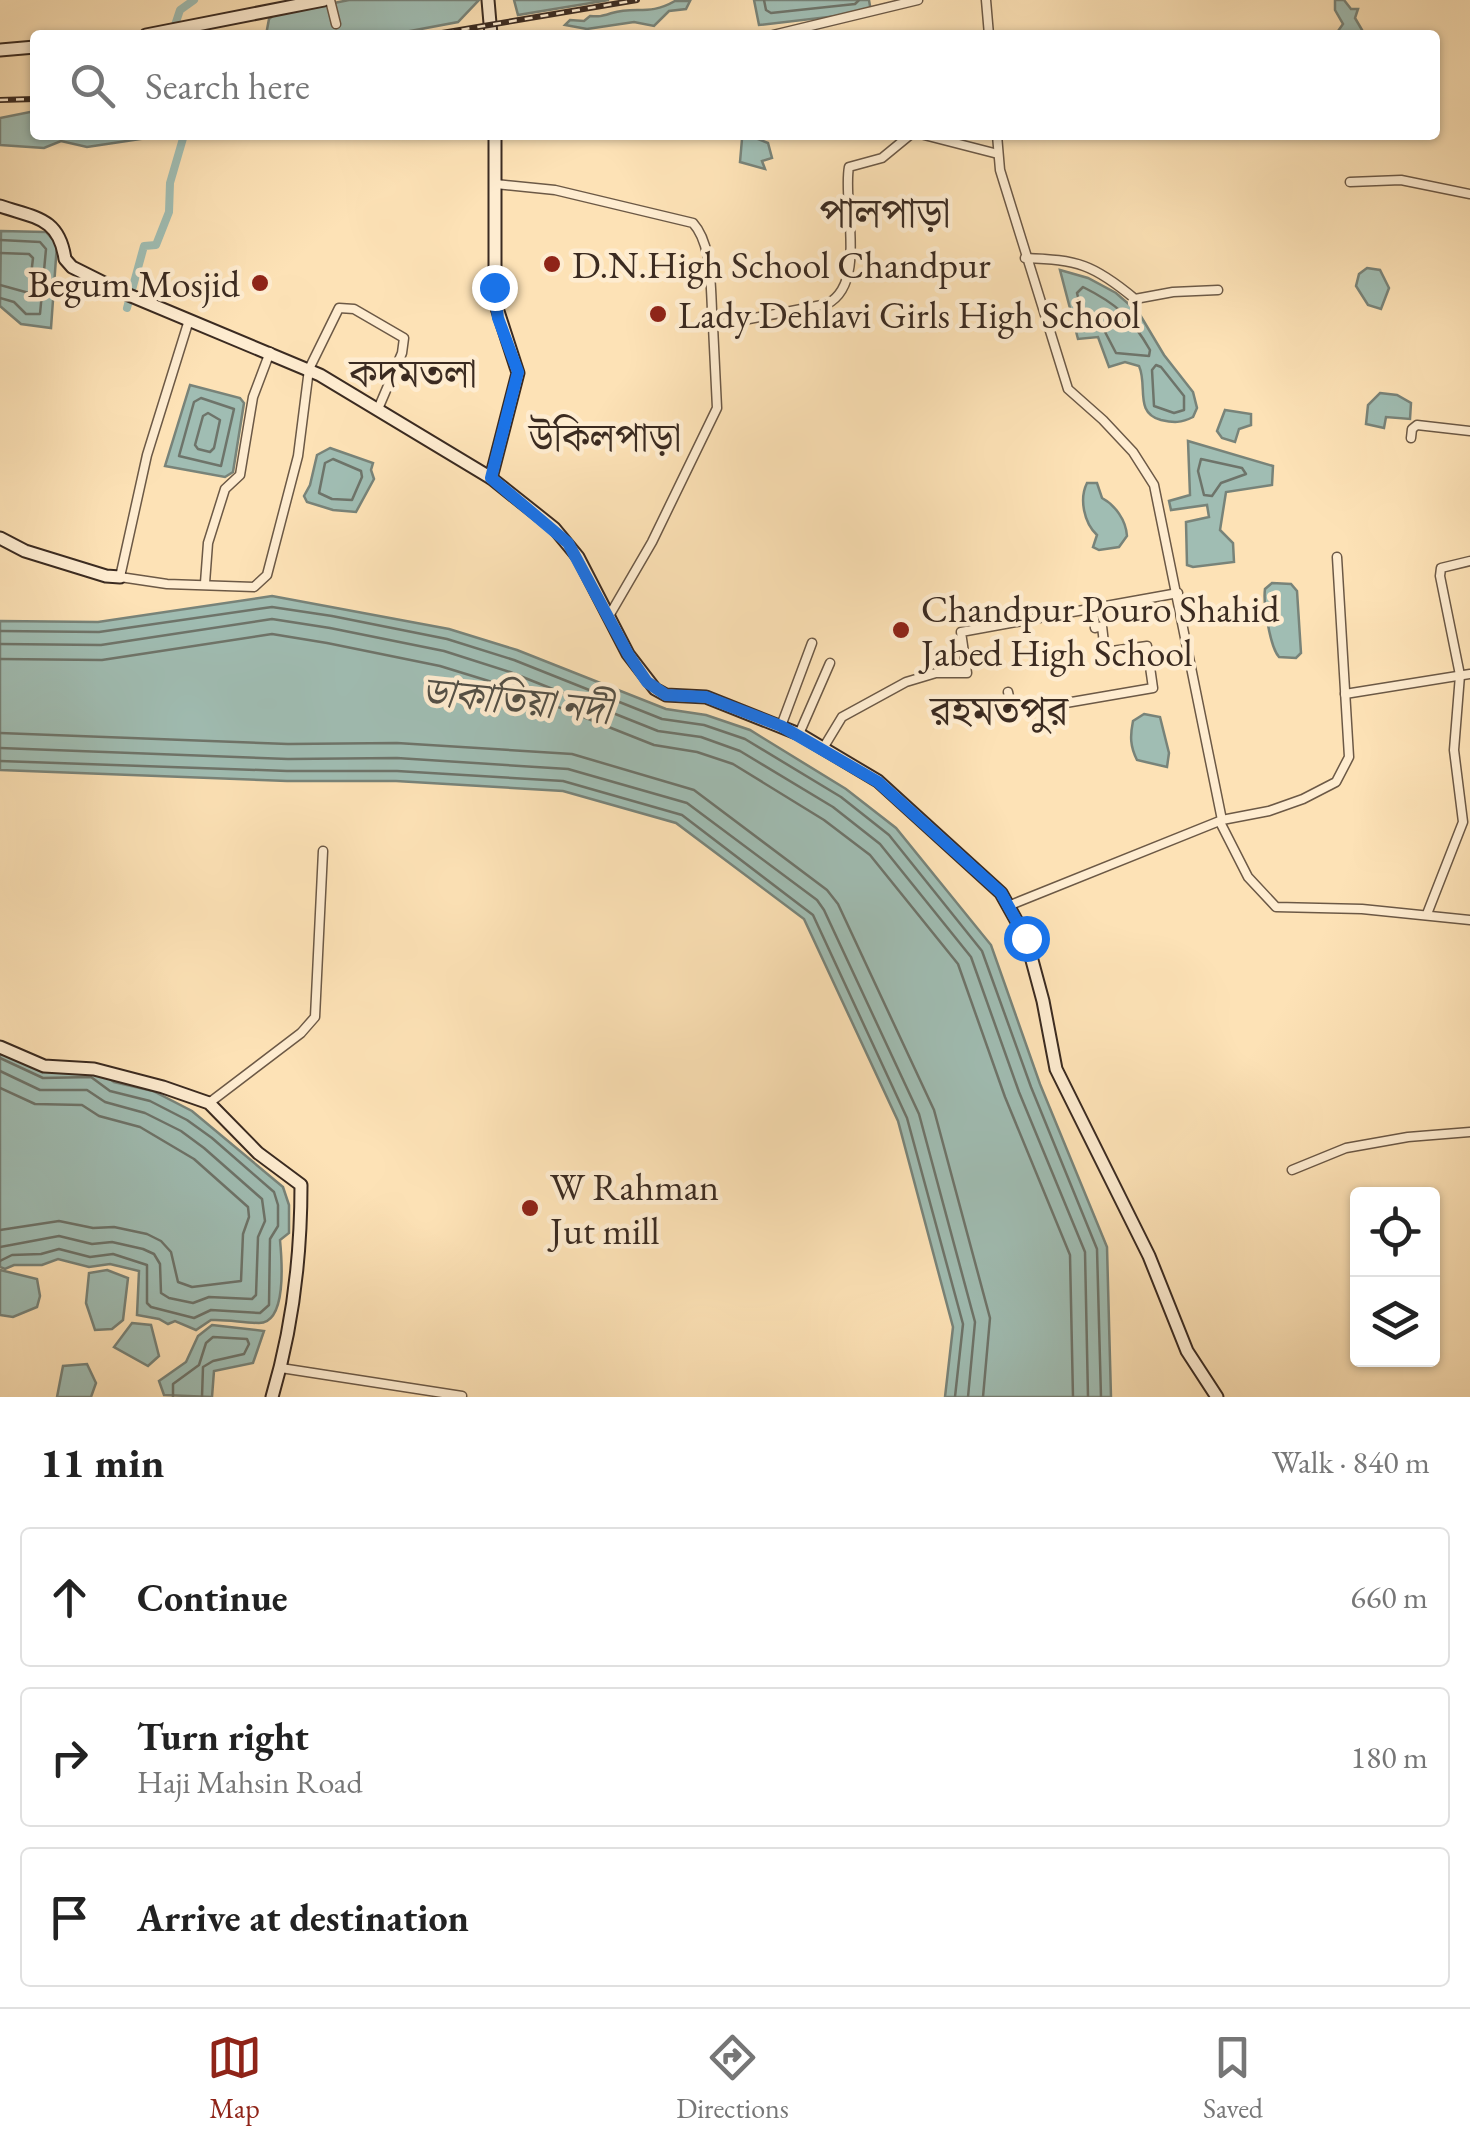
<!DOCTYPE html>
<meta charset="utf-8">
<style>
body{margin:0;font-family:"EB Garamond","Noto Serif Bengali",serif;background:#f2f2f2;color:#222}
.controls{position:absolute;right:30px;bottom:30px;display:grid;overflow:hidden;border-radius:10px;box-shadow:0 2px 8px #0004}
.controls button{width:90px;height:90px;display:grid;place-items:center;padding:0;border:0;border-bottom:2px solid #e0e0e0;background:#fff;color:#222;font:50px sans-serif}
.stop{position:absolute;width:30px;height:30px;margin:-22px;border:8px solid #1a73e8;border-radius:50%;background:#fff}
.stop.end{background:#1a73e8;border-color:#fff;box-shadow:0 2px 10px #0008}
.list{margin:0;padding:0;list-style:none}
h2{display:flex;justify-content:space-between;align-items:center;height:130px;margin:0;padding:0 40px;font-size:42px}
h2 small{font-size:32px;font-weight:400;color:#767676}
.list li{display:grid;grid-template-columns:65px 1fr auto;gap:30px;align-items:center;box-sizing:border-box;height:140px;margin:0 20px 20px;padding:0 20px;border:2px solid #e0e0e0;border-radius:10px}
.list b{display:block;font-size:38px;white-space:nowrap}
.list p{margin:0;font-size:32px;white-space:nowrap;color:#767676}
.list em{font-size:32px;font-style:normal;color:#767676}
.icon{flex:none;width:55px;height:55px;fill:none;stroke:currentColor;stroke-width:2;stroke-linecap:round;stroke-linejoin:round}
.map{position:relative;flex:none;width:1470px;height:1397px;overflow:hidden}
.search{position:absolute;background:#fff;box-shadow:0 2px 8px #0004;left:30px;right:30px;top:30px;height:110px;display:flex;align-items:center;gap:25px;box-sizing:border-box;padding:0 35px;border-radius:10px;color:#767676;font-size:38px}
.sheet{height:610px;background:#fff}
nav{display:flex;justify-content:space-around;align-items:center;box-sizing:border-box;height:140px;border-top:2px solid #e0e0e0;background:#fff;font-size:28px;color:#767676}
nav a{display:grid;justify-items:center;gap:5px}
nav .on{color:#8f2418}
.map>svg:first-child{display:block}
.water{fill:#a0bdb3;stroke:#788379;stroke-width:2.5}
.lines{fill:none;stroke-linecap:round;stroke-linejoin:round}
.shore{stroke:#6e746a;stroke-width:2.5}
.canal{stroke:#a0bdb3;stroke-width:8}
.street-casing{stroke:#6c5946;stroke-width:11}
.secondary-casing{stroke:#3b2b21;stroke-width:15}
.street{stroke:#feecd0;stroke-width:8}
.secondary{stroke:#feecd0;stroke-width:11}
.rail-casing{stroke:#3b2b21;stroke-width:6}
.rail{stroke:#feecd0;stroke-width:2.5;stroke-dasharray:8;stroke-linecap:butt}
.route{stroke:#1a73e8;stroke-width:12}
.poi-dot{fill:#8f2418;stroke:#feecd0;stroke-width:4}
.labels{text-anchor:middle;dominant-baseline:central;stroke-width:9;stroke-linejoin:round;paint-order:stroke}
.poi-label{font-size:38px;fill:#3b2b21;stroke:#feecd0;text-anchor:start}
.neighbourhood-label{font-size:40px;fill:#3b2b21;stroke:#feecd0}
.water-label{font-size:40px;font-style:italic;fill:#545046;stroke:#feecd0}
.quarter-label{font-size:42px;fill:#3b2b21;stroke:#feecd0}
</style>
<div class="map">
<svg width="1470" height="1397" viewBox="0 0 1470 1397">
<rect width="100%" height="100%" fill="#fde2b6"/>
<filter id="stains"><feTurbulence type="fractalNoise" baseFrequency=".002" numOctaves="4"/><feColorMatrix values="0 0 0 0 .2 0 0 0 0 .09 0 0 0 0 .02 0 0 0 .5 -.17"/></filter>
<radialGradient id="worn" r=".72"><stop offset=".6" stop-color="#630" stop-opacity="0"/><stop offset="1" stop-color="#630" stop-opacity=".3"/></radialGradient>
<!-- water -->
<g class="water">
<polygon points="349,0 479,0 458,22 389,35 266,35 269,19 274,15"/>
<polygon points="514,0 609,0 518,15"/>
<polygon points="754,0 869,0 871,12 759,25"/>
<polygon points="1335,0 1344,0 1351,9 1358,9 1355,18 1365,35 1345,35 1338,31 1343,24 1335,10"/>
<path d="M675,1H690L686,9L669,11L654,26L634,22L587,29L565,25L570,20L584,21L590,16C600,17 602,16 612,13C636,6 649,16 675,1Z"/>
<polygon points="35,111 35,135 167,135 87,147 61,141 44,148 0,145 0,118"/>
<polygon points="753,137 768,143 772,158 762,161 765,169 740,162 742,139"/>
<polygon points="1,231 46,232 57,244 51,328 21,324 0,306"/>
<polygon points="1367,268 1380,270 1389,288 1381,309 1368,305 1356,286 1359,274"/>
<path d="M1060,270L1088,278L1116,293L1139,313L1164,355L1193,392L1197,408L1193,417C1181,423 1174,423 1161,420C1134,413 1148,386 1139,366L1125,362L1109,367L1098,337L1078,339Z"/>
<polygon points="190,385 240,398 244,403 233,472 225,477 165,466"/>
<polygon points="1380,393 1397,395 1411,403 1410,419 1386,417 1384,428 1366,424 1368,405"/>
<polygon points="1225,410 1251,414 1251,425 1239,429 1235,442 1222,438 1217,431"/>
<polygon points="1188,441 1273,466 1272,485 1226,492 1220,530 1233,543 1234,562 1193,567 1187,565 1186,522 1209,517 1207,505 1171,510 1169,501 1190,495"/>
<polygon points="330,448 373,463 371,470 374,479 356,512 333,510 307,502 304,496 310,485 317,455"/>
<path d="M1087,483H1097L1102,498C1115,505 1126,520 1127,536L1119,547L1099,550L1093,547L1097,535C1084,523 1079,499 1087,483Z"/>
<path d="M1272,583L1291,584L1297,591L1301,653L1296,658L1279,657C1270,647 1263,603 1265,589Z"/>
<polygon points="272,596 449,629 517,650 666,709 706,715 750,730 846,789 896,828 991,945 1040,1084 1107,1247 1111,1397 945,1397 953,1327 898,1121 804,919 676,823 563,791 396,781 287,781 0,770 0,621 98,622"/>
<path d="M1144,714L1160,717L1169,753L1167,767L1137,760C1130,746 1130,736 1133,721Z"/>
<path d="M0,1048L47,1068L94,1067L114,1082L153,1091L192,1111L283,1187L289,1205V1233L280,1240C282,1261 287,1323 259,1323C243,1323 227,1319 211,1320L196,1330L175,1321L168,1324L159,1319L137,1315L139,1271L110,1264L89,1267L58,1259L42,1265H14L5,1269L0,1267Z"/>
<polygon points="0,1270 37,1279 40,1296 37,1307 13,1317 0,1315"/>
<polygon points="107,1270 128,1278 123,1320 112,1329 95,1330 86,1303 89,1273"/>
<polygon points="132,1323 151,1325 159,1356 148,1366 114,1347"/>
<polygon points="212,1325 264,1331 253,1363 214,1371 212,1397 164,1395 159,1381 186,1362 198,1336"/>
<polygon points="87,1364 96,1383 91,1397 57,1397 63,1366"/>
</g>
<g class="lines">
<!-- shore -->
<g class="shore">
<polyline points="764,0 766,10 771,13 855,4 859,0"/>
<polyline points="0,240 40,242 46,249 40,314 26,314 14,302 0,298"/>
<polyline points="0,253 29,254 33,258 29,293 0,285"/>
<path d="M1083,287C1117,304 1131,317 1150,350L1149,356L1116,353L1104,330L1085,326L1077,293Z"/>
<polygon points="1156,365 1161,367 1184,396 1184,410 1174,413 1154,406 1152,370"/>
<polygon points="201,398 234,409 221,466 179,456 194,402"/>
<polygon points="208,413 220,420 214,448 210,452 198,449 195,445 203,416"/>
<polygon points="333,459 361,471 362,477 352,500 332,499 319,493 325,463"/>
<polygon points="1201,459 1242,468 1246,474 1221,483 1212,496 1204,495 1198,471"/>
<polyline points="0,631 99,632 272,607 332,616 447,639 514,660 662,719 704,725 745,739 841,797 889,835 982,951 1031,1087 1097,1249 1101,1397"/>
<polyline points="0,644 101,645 272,619 330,628 444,651 510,672 658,731 701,737 740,751 833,807 880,844 971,957 1019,1092 1085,1252 1088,1397"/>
<polyline points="0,659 102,660 272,634 327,643 440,666 505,686 654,745 697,752 733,764 824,820 870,855 958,964 1005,1097 1070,1255 1073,1397"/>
<polyline points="0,733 288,744 397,743 572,754 694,790 827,890 838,904 934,1110 990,1318 983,1397"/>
<polyline points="0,748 288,759 397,758 568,769 687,803 817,900 824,910 919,1114 975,1322 968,1397"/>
<polyline points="0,761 287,771 397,771 563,781 682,815 813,915 907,1118 963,1324 955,1397"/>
<polyline points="0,1058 43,1078 91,1077 110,1091 150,1101 187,1120 212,1138 274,1192 278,1205 278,1226 270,1239 269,1305 260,1313 211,1310 194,1318 151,1307 147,1303 147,1265 113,1254 90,1257 59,1249 41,1254 12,1255 0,1261"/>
<polyline points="0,1071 40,1090 87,1090 105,1102 145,1113 181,1131 204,1148 262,1199 265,1221 258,1237 256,1295 252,1299 209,1297 193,1303 169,1298 161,1293 160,1264 154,1254 143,1249 112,1242 92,1244 59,1236 0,1247"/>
<polyline points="0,1088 35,1104 82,1105 99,1116 140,1127 194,1159 248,1207 249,1217 243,1234 241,1281 192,1287 178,1282 171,1252 161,1241 147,1234 114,1227 93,1228 59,1221 0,1230"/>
<polyline points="173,1397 173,1384 199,1365 206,1343 213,1337 247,1339 249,1344 244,1354 213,1361 203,1367 202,1397"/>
</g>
<!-- canal -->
<g class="canal">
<polyline points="173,31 180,10 194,0"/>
<polyline points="127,308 144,246 156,245 169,212 170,183 184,135"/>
</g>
<defs>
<g id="street">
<polyline points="330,0 336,24"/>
<polyline points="986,0 989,35"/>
<polyline points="773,35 918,0"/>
<polyline points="924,135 998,154"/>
<polyline points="997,135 1000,170 1068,389 1103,420 1133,452 1154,485 1222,820"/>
<polyline points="1350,182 1401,180 1470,194"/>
<path d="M496,184L555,190L693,223C714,246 710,295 713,326"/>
<path d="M1025,258C1078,260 1093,264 1135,299L1173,292L1218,290"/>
<polyline points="189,320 147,455 120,577 167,584 254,587 267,575 298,456 309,369 339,308 354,309 404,338 402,353 378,409"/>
<polyline points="1411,438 1412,429 1417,425 1470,431"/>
<polyline points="205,583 208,543 225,489 240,475 253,397 270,352"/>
<path d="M609,616L652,542L717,408L713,326L827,304C868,283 842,203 849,167L882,158L910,135"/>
<polyline points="1008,692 1012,710 1025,710 1153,688 1147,646 1105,652 1102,626 1095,628 1093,609"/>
<polyline points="1345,694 1470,674"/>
<polyline points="781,726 812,643"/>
<polyline points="799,734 830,663"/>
<polyline points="822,750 842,717 906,682 936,673 967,673 961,632 1178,593"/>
<polyline points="1220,822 1248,877 1276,907 1362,909 1470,920"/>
<polyline points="1008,906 1222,820 1269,811 1303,799 1336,782 1349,757 1337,557"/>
<polyline points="1427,914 1463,822 1454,750 1460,675 1440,576 1441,568 1470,561"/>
<polyline points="209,1103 301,1033 315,1017 323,851"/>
<polyline points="1292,1170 1346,1148 1408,1137 1470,1132"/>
<polyline points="281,1368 462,1396"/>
</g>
<g id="secondary">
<polyline points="488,0 491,35"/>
<polyline points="146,35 324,0"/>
<polyline points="0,50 35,47"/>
<path d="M0,206C35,218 59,217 65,259L72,267L124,293L320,375L491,478L554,528L578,557L628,654L655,689L666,695L706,697L799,734L878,781L1001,893L1026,938L1043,1001L1056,1069L1149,1256L1187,1351L1217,1397"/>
<polyline points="491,478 518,373 495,302 495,135"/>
<polyline points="0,538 25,551 106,576 120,577"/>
<path d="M0,1047L44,1066L94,1069L163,1087L209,1103L258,1153L301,1185C301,1255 292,1330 272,1397"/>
</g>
</defs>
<!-- street casing -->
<use href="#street" class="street-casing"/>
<!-- secondary casing -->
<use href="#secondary" class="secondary-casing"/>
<!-- street -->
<use href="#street" class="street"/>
<!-- secondary -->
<use href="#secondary" class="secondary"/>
<defs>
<g id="rail">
<polyline points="430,35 637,0"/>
<polyline points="0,100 35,99"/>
</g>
</defs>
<!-- rail casing -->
<use href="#rail" class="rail-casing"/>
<!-- rail -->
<use href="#rail" class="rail"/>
</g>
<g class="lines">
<!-- route -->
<polyline class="route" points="494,287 498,318 518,372 491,478 568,543 628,654 647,682 666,695 706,697 781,726 878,782 1001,893 1026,938"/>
</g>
<!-- markers -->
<g class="poi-dot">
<circle cx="552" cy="264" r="10"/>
<circle cx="260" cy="283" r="10"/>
<circle cx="658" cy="314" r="10"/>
<circle cx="901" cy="630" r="10"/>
<circle cx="530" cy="1208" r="10"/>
</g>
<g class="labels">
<!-- poi labels -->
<g class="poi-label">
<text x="572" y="264">D.N.High School Chandpur</text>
<text x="240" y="283" text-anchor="end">Begum Mosjid</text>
<text x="678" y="314">Lady Dehlavi Girls High School</text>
<text x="921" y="608">Chandpur Pouro Shahid<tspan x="921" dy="44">Jabed High School</tspan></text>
<text x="550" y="1186">W Rahman<tspan x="550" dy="44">Jut mill</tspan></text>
</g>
<!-- neighbourhood labels -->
<g class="neighbourhood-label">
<text x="413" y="373">কদমতলা</text>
<text x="605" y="437">উকিলপাড়া</text>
</g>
<!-- water labels -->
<g class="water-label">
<text transform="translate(516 700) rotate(6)">ডাকাতিয়া নদী</text>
</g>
<!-- quarter labels -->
<g class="quarter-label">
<text x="885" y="212">পালপাড়া</text>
<text x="999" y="710">রহমতপুর</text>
</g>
</g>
<rect width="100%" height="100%" filter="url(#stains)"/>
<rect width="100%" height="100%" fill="url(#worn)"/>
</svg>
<div class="controls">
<button><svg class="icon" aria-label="locate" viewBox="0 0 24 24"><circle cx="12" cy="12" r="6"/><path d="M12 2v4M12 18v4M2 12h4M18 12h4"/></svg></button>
<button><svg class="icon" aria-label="layers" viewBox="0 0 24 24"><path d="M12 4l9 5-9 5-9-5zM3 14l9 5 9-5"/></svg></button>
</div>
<div class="stop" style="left:1026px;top:938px"></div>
<div class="stop end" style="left:494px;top:287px"></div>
<div class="search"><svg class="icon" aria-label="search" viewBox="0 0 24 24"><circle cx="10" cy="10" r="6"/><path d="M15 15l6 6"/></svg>Search here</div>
</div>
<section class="sheet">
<h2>11 min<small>Walk · 840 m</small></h2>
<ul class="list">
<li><svg class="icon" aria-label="ahead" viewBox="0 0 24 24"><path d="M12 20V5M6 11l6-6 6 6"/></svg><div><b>Continue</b></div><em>660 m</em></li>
<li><svg class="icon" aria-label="right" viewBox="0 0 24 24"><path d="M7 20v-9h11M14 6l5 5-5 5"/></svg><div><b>Turn right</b><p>Haji Mahsin Road</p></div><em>180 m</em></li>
<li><svg class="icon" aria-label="arrive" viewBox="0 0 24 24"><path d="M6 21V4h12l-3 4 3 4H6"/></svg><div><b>Arrive at destination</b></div></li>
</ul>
</section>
<nav>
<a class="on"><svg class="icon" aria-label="map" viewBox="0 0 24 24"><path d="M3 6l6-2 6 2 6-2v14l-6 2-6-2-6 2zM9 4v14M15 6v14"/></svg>Map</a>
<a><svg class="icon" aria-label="directions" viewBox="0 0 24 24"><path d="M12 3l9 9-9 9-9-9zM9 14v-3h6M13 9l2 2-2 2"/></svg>Directions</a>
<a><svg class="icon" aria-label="saved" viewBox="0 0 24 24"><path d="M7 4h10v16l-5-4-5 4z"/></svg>Saved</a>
</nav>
